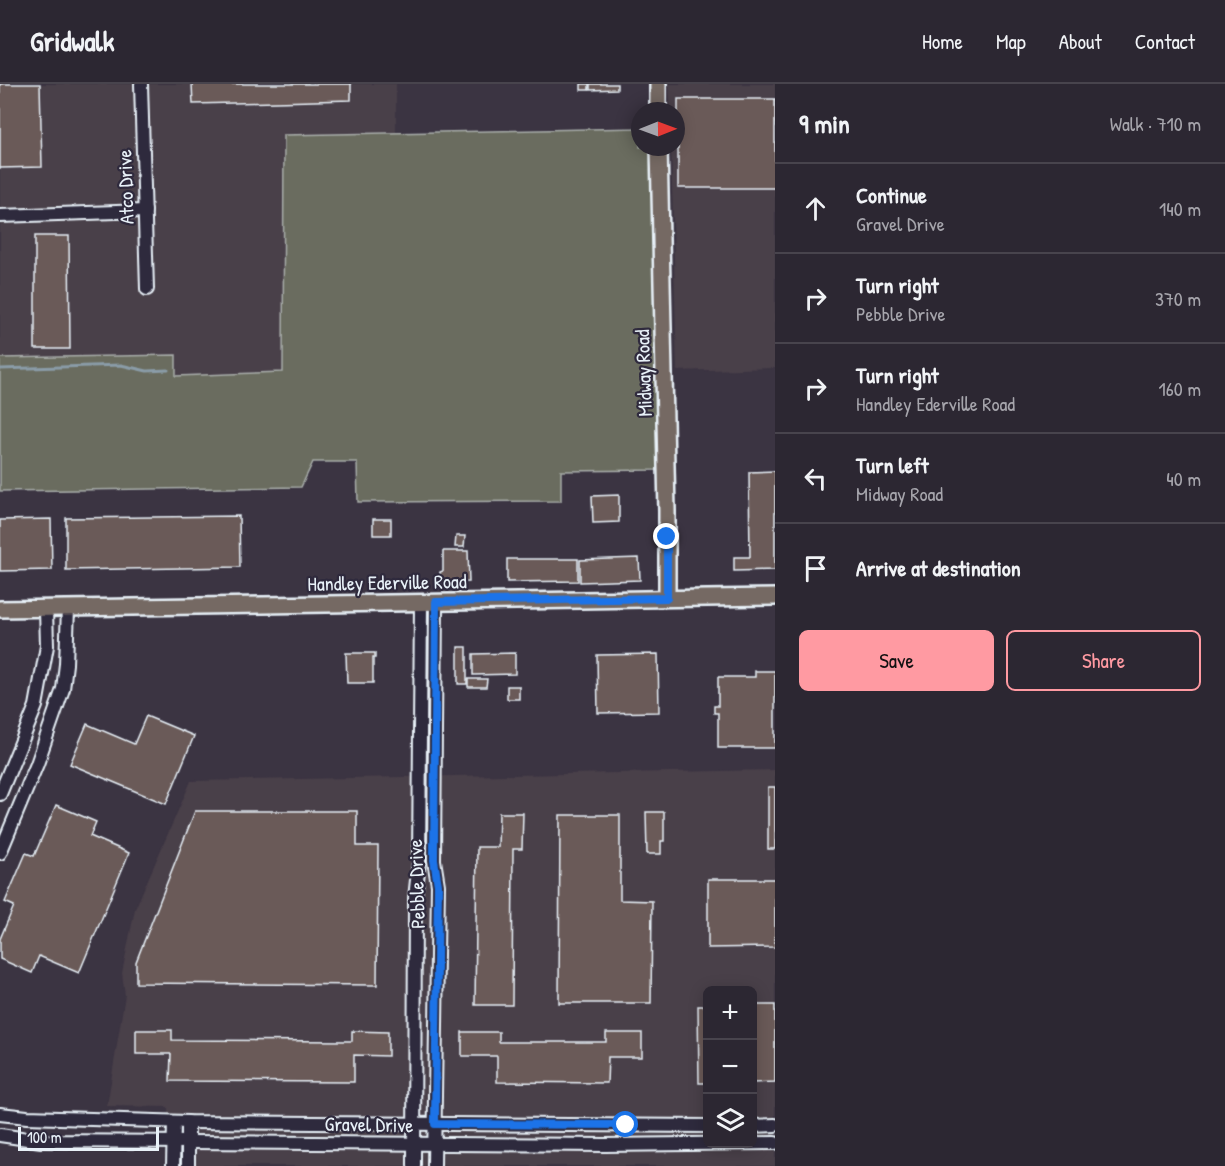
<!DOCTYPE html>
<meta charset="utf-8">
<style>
body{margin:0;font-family:"Patrick Hand",sans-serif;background:#342f3a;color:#f1f3f6}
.controls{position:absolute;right:18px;bottom:18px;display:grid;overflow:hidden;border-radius:9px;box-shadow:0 3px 15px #0003}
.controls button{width:54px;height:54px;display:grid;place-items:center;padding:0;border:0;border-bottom:2px solid #48444d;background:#2c2732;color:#f1f3f6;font:30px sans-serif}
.compass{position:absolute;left:631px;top:18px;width:54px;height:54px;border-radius:50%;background:#2c2732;box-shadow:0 3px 15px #0003;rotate:89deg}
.scale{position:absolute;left:18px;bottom:15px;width:141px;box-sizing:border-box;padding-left:6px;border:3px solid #e8f1f8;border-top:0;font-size:16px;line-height:21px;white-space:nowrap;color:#e8f1f8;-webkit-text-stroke:4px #2f2a3d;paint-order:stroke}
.stop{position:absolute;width:18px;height:18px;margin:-14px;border:4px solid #1a73e8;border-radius:50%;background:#fff}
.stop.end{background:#1a73e8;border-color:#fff;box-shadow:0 2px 6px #0008}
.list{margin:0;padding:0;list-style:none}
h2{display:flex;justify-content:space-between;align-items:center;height:78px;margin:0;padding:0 24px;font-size:26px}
h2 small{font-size:20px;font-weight:400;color:#a6a5ac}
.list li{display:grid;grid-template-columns:39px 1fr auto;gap:18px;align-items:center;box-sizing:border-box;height:90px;padding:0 24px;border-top:2px solid #48444d}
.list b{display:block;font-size:22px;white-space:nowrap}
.list p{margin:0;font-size:20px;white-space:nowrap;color:#a6a5ac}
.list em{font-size:20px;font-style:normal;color:#a6a5ac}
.actions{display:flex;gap:12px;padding:18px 24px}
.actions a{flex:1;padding:14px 0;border:2px solid #ff9aa2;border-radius:9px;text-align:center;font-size:21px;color:#ff9aa2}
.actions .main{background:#ff9aa2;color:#111}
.icon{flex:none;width:33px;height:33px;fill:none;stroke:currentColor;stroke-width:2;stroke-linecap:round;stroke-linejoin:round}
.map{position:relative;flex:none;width:775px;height:1082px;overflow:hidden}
header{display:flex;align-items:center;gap:36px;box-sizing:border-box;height:84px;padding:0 30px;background:#2c2732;border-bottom:2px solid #48444d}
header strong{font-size:28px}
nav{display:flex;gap:33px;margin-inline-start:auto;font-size:21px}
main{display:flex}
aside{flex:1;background:#2c2732}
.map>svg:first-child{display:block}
.built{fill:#493f49;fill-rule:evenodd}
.green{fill:#6a6c5e;stroke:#a9aeab;stroke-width:1.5}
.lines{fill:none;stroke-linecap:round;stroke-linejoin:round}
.stream{stroke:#8a9ca8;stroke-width:3}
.building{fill:#6b5a58;stroke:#e8f1f8;stroke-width:1.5}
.minor-casing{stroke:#e8f1f8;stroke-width:16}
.major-casing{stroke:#e8f1f8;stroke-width:20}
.minor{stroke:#2f2a3d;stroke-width:12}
.major{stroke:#756964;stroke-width:15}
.route{stroke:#1a73e8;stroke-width:8}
.labels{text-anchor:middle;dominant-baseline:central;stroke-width:4.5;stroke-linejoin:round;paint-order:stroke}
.street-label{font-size:20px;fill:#e8f1f8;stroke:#2f2a3d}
</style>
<header>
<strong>Gridwalk</strong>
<nav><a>Home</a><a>Map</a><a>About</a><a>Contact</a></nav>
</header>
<main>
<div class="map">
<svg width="775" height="1082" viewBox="0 0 775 1082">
<rect width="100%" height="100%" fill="#3b3442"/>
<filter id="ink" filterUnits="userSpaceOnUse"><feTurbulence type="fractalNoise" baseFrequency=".0167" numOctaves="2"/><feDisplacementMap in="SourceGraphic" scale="12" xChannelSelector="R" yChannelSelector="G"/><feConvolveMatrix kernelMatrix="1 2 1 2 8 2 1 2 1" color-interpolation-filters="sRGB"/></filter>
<g filter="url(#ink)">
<!-- built -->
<g class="built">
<polygon points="0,0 396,0 396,49 284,51 283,288 176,292 176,271 0,274"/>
<polygon points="669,0 775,0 775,284 677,287 671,63 676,63 676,27 670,27"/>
<path d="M775,686V1082H168V1023L107,1022L125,911L122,889L135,825L191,697ZM708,906H752V1060H708Z"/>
</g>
<!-- green -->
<polygon class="green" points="640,44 640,63 652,63 659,386 561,387 561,417 358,418 357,378 313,378 301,403 0,407 0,274 176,271 176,292 283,288 284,51"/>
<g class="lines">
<!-- stream -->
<polyline class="stream" points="0,285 121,281 147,287 168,286"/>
</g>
<!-- building -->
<g class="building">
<polygon points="0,0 40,0 42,83 0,84"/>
<polygon points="192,0 351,0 351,16 193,20"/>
<rect x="581" y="0" width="8" height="6"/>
<polygon points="590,0 617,0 617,5 590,6"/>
<rect x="678" y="15" width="97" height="89"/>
<polygon points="35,152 69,152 70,265 35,265"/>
<polygon points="775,387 775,486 734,487 734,473 750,473 749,388"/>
<polygon points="619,411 619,438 593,439 592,412"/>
<polygon points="239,432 240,483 66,486 66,434"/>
<polygon points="51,435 52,486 0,487 0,436"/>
<rect x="373" y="435" width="18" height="16"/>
<polygon points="456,452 465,452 464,463 455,463"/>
<polygon points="443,467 468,467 469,498 440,499 440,488 443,487"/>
<polygon points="639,474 640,496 580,498 580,476"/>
<polygon points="507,475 578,475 578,497 507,498"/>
<rect x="458" y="563" width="9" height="37"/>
<polygon points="346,569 375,569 375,574 373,574 373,599 347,599"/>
<polygon points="515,569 515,590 473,591 473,570"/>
<polygon points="658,570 659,628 598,629 597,571"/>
<polygon points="755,587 775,587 775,664 718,664 718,629 714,629 714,622 718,622 718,593 755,593"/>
<polygon points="468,595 487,595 486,603 468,603"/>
<rect x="507" y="602" width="12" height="13"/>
<polygon points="146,632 194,652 166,720 70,680 87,640 134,660"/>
<rect x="768" y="703" width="7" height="62"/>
<polygon points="56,721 96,738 90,752 129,769 79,889 39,872 32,889 0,875 0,855 14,822 5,818 26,769 34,772"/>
<polygon points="195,727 357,727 357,762 378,762 377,901 136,899 136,878"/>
<polygon points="646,728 664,728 664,757 661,757 661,770 647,770"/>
<polygon points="499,729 523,729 522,765 513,765 512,921 475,921 477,763 498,763"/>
<polygon points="560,731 620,731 620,816 652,817 651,919 559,919"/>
<polygon points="708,795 775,795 775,863 708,864"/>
<polygon points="752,921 775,921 775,998 752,999"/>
<polygon points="698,922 708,922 708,999 699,999"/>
<polygon points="136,946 172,946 172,956 352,957 352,947 388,948 388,972 354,971 354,998 170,997 171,970 136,970"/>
<polygon points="462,948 499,948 499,958 606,958 606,949 642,949 642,973 608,973 607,999 497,998 497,972 462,972"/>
</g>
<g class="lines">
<defs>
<g id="minor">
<polyline points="141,0 147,205"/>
<polyline points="0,132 145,127"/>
<polyline points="0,710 36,622 47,562 46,525"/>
<polyline points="0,769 37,680 63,605 66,580 68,524"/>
<polyline points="0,1030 27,1033 188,1038 708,1042"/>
<polyline points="752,1042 775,1041"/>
<polyline points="0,1051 41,1057 605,1061 775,1059"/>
<polyline points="173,1082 174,1038"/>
<polyline points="188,1082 188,1038"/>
<polyline points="414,1082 415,814 419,778 421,518"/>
<polyline points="434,1082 438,801 434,776 436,518"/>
</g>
<g id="major">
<polyline points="658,0 658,27"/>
<polyline points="659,63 667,427 667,514"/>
<polyline points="0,525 775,513"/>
</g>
</defs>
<!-- minor casing -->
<use href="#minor" class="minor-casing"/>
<!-- major casing -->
<use href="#major" class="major-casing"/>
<!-- minor -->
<use href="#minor" class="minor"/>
<!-- major -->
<use href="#major" class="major"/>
</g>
</g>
<g class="lines" filter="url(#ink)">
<!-- route -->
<polyline class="route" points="626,1041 435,1040 438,801 434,776 436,518 667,514 667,453"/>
</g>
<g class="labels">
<!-- street labels -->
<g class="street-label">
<text transform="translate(125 103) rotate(-92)">Atco Drive</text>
<text transform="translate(643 289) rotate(-92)">Midway Road</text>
<text transform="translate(387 498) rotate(-1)">Handley Ederville Road</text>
<text transform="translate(416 800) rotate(-92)">Pebble Drive</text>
<text transform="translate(369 1040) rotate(1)">Gravel Drive</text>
</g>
</g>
</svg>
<div class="controls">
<button>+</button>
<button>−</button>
<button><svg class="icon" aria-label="layers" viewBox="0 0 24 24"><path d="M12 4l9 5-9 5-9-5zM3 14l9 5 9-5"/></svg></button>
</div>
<svg class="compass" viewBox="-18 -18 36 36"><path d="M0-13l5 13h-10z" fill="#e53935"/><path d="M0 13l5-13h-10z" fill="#a6a5ac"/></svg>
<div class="scale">100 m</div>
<div class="stop" style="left:626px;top:1041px"></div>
<div class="stop end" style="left:667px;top:453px"></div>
</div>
<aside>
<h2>9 min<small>Walk · 710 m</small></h2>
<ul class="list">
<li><svg class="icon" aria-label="ahead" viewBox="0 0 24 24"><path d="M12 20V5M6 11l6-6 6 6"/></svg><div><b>Continue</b><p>Gravel Drive</p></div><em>140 m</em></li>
<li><svg class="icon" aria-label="right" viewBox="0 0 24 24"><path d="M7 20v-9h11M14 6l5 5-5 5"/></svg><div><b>Turn right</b><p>Pebble Drive</p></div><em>370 m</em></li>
<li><svg class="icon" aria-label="right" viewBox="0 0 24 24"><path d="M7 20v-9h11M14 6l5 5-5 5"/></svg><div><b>Turn right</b><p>Handley Ederville Road</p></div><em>160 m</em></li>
<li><svg class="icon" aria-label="left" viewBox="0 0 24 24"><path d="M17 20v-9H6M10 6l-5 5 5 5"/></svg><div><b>Turn left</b><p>Midway Road</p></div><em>40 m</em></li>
<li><svg class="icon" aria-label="arrive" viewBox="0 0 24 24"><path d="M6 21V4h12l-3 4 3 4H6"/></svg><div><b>Arrive at destination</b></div></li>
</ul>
<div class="actions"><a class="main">Save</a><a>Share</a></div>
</aside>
</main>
